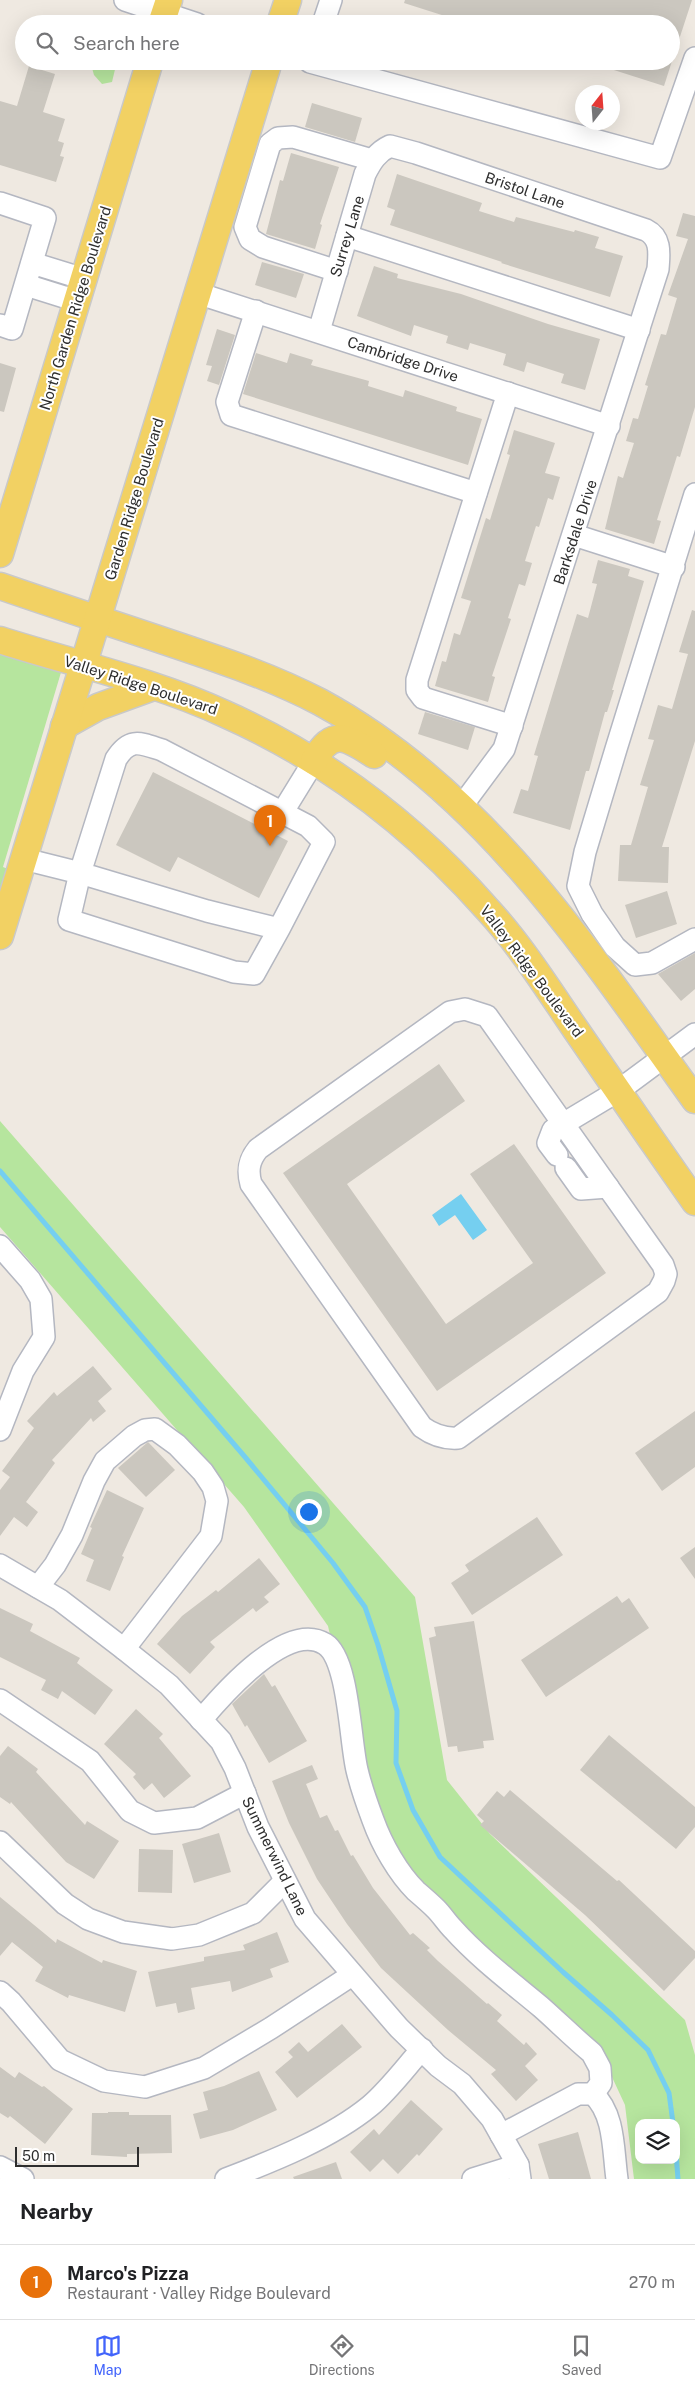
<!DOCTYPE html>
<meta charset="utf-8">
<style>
body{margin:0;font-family:"Public Sans",sans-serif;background:#f6f6f6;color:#202124}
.controls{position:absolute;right:15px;bottom:15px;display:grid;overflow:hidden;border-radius:10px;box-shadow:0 5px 20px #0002}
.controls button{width:45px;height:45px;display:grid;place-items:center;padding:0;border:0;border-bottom:1px solid #e0e0e0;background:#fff;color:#202124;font:25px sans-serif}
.compass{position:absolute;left:575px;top:85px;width:45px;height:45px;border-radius:50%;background:#fff;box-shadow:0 5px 20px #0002;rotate:17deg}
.scale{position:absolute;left:15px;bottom:12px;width:124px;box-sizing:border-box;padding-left:5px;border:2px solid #2e2e2e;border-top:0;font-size:14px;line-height:18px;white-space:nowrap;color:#2e2e2e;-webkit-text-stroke:4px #fff;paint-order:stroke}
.you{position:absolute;left:308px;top:1511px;width:18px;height:18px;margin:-12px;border:4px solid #fff;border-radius:50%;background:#1a73e8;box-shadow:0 0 0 8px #1a73e833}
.badge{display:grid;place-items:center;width:32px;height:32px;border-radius:50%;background:#4264fb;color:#fff;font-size:16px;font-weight:700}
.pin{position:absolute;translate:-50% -41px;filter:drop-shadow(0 1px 2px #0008)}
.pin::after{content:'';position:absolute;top:26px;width:18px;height:15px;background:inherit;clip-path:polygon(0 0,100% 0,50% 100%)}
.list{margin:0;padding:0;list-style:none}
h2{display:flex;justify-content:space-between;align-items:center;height:65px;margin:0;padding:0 20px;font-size:21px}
h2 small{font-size:16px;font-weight:400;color:#757577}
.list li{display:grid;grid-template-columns:32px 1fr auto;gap:15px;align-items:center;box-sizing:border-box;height:75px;padding:0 20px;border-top:1px solid #e0e0e0}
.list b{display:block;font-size:19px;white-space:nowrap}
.list p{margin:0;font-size:16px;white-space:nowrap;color:#757577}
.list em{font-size:16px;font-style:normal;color:#757577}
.icon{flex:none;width:28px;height:28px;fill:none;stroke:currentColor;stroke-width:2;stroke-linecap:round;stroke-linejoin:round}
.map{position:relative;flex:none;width:695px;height:2179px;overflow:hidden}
.search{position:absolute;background:#fff;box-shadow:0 5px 20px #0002;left:15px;right:15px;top:15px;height:55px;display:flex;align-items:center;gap:12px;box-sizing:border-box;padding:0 18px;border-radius:28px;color:#757577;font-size:19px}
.sheet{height:140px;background:#fff}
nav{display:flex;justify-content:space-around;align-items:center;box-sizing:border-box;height:70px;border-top:1px solid #e0e0e0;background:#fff;font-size:14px;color:#757577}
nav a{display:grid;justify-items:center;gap:2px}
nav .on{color:#4264fb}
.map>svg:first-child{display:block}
.green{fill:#b6e59e;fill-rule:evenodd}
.water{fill:#75cff0}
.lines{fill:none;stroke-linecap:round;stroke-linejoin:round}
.stream{stroke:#75cff0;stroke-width:5}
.building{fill:#cbc7bf}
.minor-casing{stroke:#b4b7c1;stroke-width:24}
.major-casing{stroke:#c9c9c9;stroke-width:29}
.minor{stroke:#fff;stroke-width:21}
.major{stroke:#f2d163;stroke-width:26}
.labels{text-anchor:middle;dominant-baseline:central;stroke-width:4;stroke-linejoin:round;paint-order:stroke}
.street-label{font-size:15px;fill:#2e2e2e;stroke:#fff}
</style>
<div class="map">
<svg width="695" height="2179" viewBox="0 0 695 2179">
<rect width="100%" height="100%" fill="#efe9e1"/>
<!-- green -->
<g class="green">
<polygon points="90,61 117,61 112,82 102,84 94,75"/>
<polygon points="0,650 62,669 3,867 8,869 0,897"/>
<path d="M0,1121L415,1597L447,1780L490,1834L685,2020L695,2055V2179H634L625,2105L605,2062L420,1889L383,1831L355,1746L328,1626L244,1507L0,1227ZM639,2123H676V2160H639Z"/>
</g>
<!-- water -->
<polygon class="water" points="461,1194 487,1230 473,1240 455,1215 439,1226 432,1215"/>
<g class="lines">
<!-- stream -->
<g class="stream">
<polyline points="0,1171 245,1457 333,1563 365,1607 378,1645 397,1711 396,1763 413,1810 440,1857 563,1972 612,2015 648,2050 669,2093 673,2123"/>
<polyline points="676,2153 678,2179"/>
</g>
</g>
<!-- building -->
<g class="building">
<polygon points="405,0 692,0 674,55 671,55 671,24 470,24 404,3"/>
<polygon points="596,61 672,61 664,86 595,64"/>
<polygon points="29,66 55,74 43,112 65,119 58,141 64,143 60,156 64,157 56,182 0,165 0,101 17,106"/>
<polygon points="312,103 362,118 355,142 305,127"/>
<polygon points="291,153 339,167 320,224 322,225 315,249 266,234 280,180 283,181"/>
<polygon points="397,174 482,203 479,211 514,222 516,217 574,232 575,230 599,237 595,248 623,256 610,297 501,263 502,262 390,225 395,210 387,207"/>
<polygon points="683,213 695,216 695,407 680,457 677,456 657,520 661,521 654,544 605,529 618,476 623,478 634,443 626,441 633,418 638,419 648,386 645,385 661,334 666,335 677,298 668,295 688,239 676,236"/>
<polygon points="262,262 304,274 296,298 255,285"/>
<polygon points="374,266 398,274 397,278 461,294 548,324 600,339 585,390 561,383 564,374 527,362 524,372 503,365 506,354 470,343 468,350 446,343 448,336 414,325 411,336 357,316"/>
<polygon points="217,329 235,335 219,385 207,381 212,366 206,365"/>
<polygon points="256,353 287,363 290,353 313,360 311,365 369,381 368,386 403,397 405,390 457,407 456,411 482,419 468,465 243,394"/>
<polygon points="0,363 16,368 4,412 0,411"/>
<polygon points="514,430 555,443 545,473 560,477 553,500 548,498 539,527 536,526 525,561 532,563 525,586 519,584 508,618 511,619 492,676 495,677 488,702 435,686 442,661 446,662 454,633 460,635 471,601 461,598 486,518 490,520 510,455 507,454"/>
<polygon points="598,560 630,569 628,576 644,581 612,690 614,690 607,712 605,712 589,771 586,771 570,830 513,813 521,789 528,791 538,756 534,755 577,614 588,618 597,584 592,583"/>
<polygon points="692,610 695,611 695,741 662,847 669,847 668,883 618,881 620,845 631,845 648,787 640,785 654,740 648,739 658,705 672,709 688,654 679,652"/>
<polygon points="425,712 475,727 468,750 418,734"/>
<polygon points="153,772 288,841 259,898 178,857 170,872 116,845"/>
<polygon points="667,891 677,924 636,938 625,905"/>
<polygon points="695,953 695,989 681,1001 658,974"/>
<polygon points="439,1064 465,1101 347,1184 446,1324 533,1263 470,1174 514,1144 606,1273 437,1391 283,1173"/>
<polygon points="93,1366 112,1389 98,1401 106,1411 93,1422 91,1418 52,1460 55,1463 26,1502 38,1512 27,1527 14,1517 0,1536 0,1490 10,1477 2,1471 34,1428 27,1421 54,1392 57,1396"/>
<polygon points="695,1411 695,1467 662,1491 635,1453"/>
<polygon points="148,1442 175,1470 146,1497 118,1468"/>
<polygon points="107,1490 144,1508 122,1556 124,1557 110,1591 86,1581 94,1560 81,1554 92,1528 90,1527"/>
<polygon points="537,1517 563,1555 472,1615 451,1583 469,1571 465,1565"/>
<polygon points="695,1547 695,1579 680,1558"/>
<polygon points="259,1558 280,1584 264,1597 269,1602 256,1612 253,1608 210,1642 215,1647 190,1674 157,1644 182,1616 216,1590 218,1592"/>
<polygon points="617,1596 622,1603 629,1598 649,1628 546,1697 521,1660"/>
<polygon points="0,1608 33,1624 30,1631 80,1658 77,1663 113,1690 95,1715 62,1691 58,1699 41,1690 46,1680 0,1657"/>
<polygon points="474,1621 494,1740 483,1741 484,1748 458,1752 457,1746 448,1747 429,1638 436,1636 434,1627"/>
<polygon points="264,1674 272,1687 275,1685 307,1741 269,1763 247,1725 245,1727 232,1704"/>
<polygon points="136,1709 163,1734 159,1738 191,1776 164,1798 152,1783 144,1790 133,1777 136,1774 104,1744"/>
<polygon points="609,1735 695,1807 695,1827 676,1849 580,1770"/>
<polygon points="8,1746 38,1769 36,1772 85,1825 87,1821 119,1841 94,1879 66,1862 11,1802 10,1804 0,1797 0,1756"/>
<polygon points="312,1765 318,1779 306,1784 320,1818 327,1815 335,1831 338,1830 351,1856 353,1855 373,1888 410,1935 413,1933 430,1948 427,1950 438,1961 487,2004 488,2003 502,2015 497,2021 524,2045 526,2042 537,2054 525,2066 538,2080 516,2101 491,2074 496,2070 448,2030 381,1968 347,1924 317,1879 289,1823 272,1781"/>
<polygon points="510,1790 617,1881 619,1880 695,1951 695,1958 664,1991 585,1915 480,1825 484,1821 477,1815 497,1791 504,1797"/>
<polygon points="219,1833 231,1872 194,1883 182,1844"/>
<polygon points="139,1849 173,1850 172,1893 138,1892"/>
<polygon points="0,1897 56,1943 57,1939 102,1963 103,1960 137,1971 125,2012 69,1995 68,1998 35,1981 43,1967 12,1942 0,1956"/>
<polygon points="277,1932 289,1962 270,1969 273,1977 232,1992 230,1981 191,1988 195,2009 178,2013 176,2003 156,2007 148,1972 204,1961 204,1957 245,1950 243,1945"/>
<polygon points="342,2024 362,2047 297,2098 275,2072 293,2057 288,2052 299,2042 308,2052"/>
<polygon points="0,2067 15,2078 19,2072 42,2087 44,2086 73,2109 45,2144 10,2116 8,2118 0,2113"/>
<polygon points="259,2071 277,2110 233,2130 200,2139 193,2114 208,2110 203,2092 224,2086"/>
<polygon points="411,2100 443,2129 419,2156 417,2154 398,2174 383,2159 370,2172 350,2152 374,2129 379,2135"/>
<polygon points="108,2112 129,2112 129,2115 171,2115 172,2153 127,2154 127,2157 91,2155 92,2113 108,2113"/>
<polygon points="578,2132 591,2179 549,2179 538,2144"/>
<polygon points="336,2162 342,2179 294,2179 293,2177"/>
</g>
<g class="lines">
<defs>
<g id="minor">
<polyline points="125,0 197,24"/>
<polyline points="323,24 331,0"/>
<polyline points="310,62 660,158 695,58"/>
<polyline points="0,203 45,218 12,329 0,325"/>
<polyline points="347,236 639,330"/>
<polyline points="32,263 84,279"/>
<polyline points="337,271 263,247 250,239 245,227 270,144 278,138 293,137 372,160"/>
<polyline points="26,285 77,301"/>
<polyline points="197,293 609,426"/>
<polyline points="256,311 227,402 231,415 476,493"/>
<path d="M319,331L365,174C371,162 377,152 390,146L416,153L646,230C662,238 659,255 658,269L504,749L461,807"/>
<polyline points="508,393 417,680 417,690 423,698 512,726"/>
<polyline points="695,494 616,749 585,852 578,886 592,914 615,947 635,965 652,963 695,939"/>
<polyline points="574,535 674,567"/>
<polyline points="282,813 314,761"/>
<path d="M24,859L80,873L207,911L279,929L324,842L308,826L162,750C140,743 130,737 116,759L80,873L69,920L234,972L254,974L279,929"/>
<path d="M465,1009L487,1016L663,1265L666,1274L664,1281L658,1292L458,1438C444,1439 433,1435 422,1427L251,1184C247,1170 249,1160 258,1149L450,1012Z"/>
<polyline points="557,1155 548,1143 553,1130 618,1091 695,1034"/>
<polyline points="566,1168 581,1189 608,1187"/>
<polyline points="0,1246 30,1280 41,1299 44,1337 23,1371 0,1430"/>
<polyline points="0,1565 60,1600 124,1649 169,1685 221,1741 235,1768 258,1827 305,1919 399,2028 438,2066 462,2084 492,2119 518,2165 520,2179"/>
<polyline points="38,1587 55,1565 72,1535 94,1481 105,1461 134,1436 145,1430 155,1429 177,1445 203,1472 213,1487 217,1501 211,1536 124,1649"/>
<polyline points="0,1700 90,1761 130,1811 154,1823 197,1818 245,1793"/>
<path d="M201,1720C223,1694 287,1620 325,1644C349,1659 350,1742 357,1770C361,1787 367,1804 373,1820C382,1845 398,1873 416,1891C423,1897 430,1903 436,1909C442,1915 447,1923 453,1929C479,1958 511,1982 541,2007C558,2022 574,2038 592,2053L600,2068L601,2083L593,2094"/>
<polyline points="0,1842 65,1904 88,1919 123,1932 172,1939 199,1935 253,1913 285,1881"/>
<polyline points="0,1992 11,2002 60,2060 104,2081 145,2087 204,2068 271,2028 352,1975"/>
<path d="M501,2135L578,2094H593C615,2114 613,2151 617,2179"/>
<polyline points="0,2167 23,2179"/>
<path d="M226,2179C273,2161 331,2138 370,2106C389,2090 405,2068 422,2049"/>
<polyline points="473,2179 518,2165"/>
</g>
<g id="major">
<polyline points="161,24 169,0"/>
<polyline points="280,24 288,0"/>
<polyline points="0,554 150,61"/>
<path d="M0,586C72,611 145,634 217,659C252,671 287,685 320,702C484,791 589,952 695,1100"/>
<path d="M0,640C75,664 154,681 225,714C326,759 415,827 488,910C521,946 548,989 576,1030C615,1087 655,1145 695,1202"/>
<polyline points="64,726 98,707 153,687"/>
<path d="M314,761C332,727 347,737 374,755"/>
<polyline points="0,936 269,61"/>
</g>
</defs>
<!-- minor casing -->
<use href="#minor" class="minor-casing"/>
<!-- major casing -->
<use href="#major" class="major-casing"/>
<!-- minor -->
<use href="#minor" class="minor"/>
<!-- major -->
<use href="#major" class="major"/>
</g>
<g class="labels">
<!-- street labels -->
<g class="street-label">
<text transform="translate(525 190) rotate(19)">Bristol Lane</text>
<text transform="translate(347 236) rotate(-73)">Surrey Lane</text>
<text transform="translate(75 308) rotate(-73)">North Garden Ridge Boulevard</text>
<text transform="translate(403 359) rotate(18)">Cambridge Drive</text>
<text transform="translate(134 499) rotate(-73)">Garden Ridge Boulevard</text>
<text transform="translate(575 532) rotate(-72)">Barksdale Drive</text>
<text transform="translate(141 685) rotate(18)">Valley Ridge Boulevard</text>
<text transform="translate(532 971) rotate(53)">Valley Ridge Boulevard</text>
<text transform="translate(275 1856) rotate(64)">Summerwind Lane</text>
</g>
</g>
</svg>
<div class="controls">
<button><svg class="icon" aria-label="layers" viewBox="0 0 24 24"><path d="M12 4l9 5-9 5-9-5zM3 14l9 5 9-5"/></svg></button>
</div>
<svg class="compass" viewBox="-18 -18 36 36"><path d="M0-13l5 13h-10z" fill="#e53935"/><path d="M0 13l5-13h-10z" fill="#757577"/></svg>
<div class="scale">50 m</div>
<div class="you"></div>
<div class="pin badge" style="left:270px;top:846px;background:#e8710a">1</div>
<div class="search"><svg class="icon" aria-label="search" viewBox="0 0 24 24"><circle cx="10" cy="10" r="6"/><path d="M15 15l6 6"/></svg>Search here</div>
</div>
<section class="sheet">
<h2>Nearby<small></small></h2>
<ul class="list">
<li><span class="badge" style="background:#e8710a">1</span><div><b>Marco's Pizza</b><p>Restaurant · Valley Ridge Boulevard</p></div><em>270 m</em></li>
</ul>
</section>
<nav>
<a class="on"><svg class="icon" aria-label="map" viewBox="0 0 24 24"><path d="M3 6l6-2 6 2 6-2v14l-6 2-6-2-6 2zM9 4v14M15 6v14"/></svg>Map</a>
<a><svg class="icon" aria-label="directions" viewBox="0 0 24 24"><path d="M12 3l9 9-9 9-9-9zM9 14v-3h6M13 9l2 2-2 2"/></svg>Directions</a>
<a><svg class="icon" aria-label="saved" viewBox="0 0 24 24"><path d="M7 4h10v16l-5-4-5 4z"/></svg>Saved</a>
</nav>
